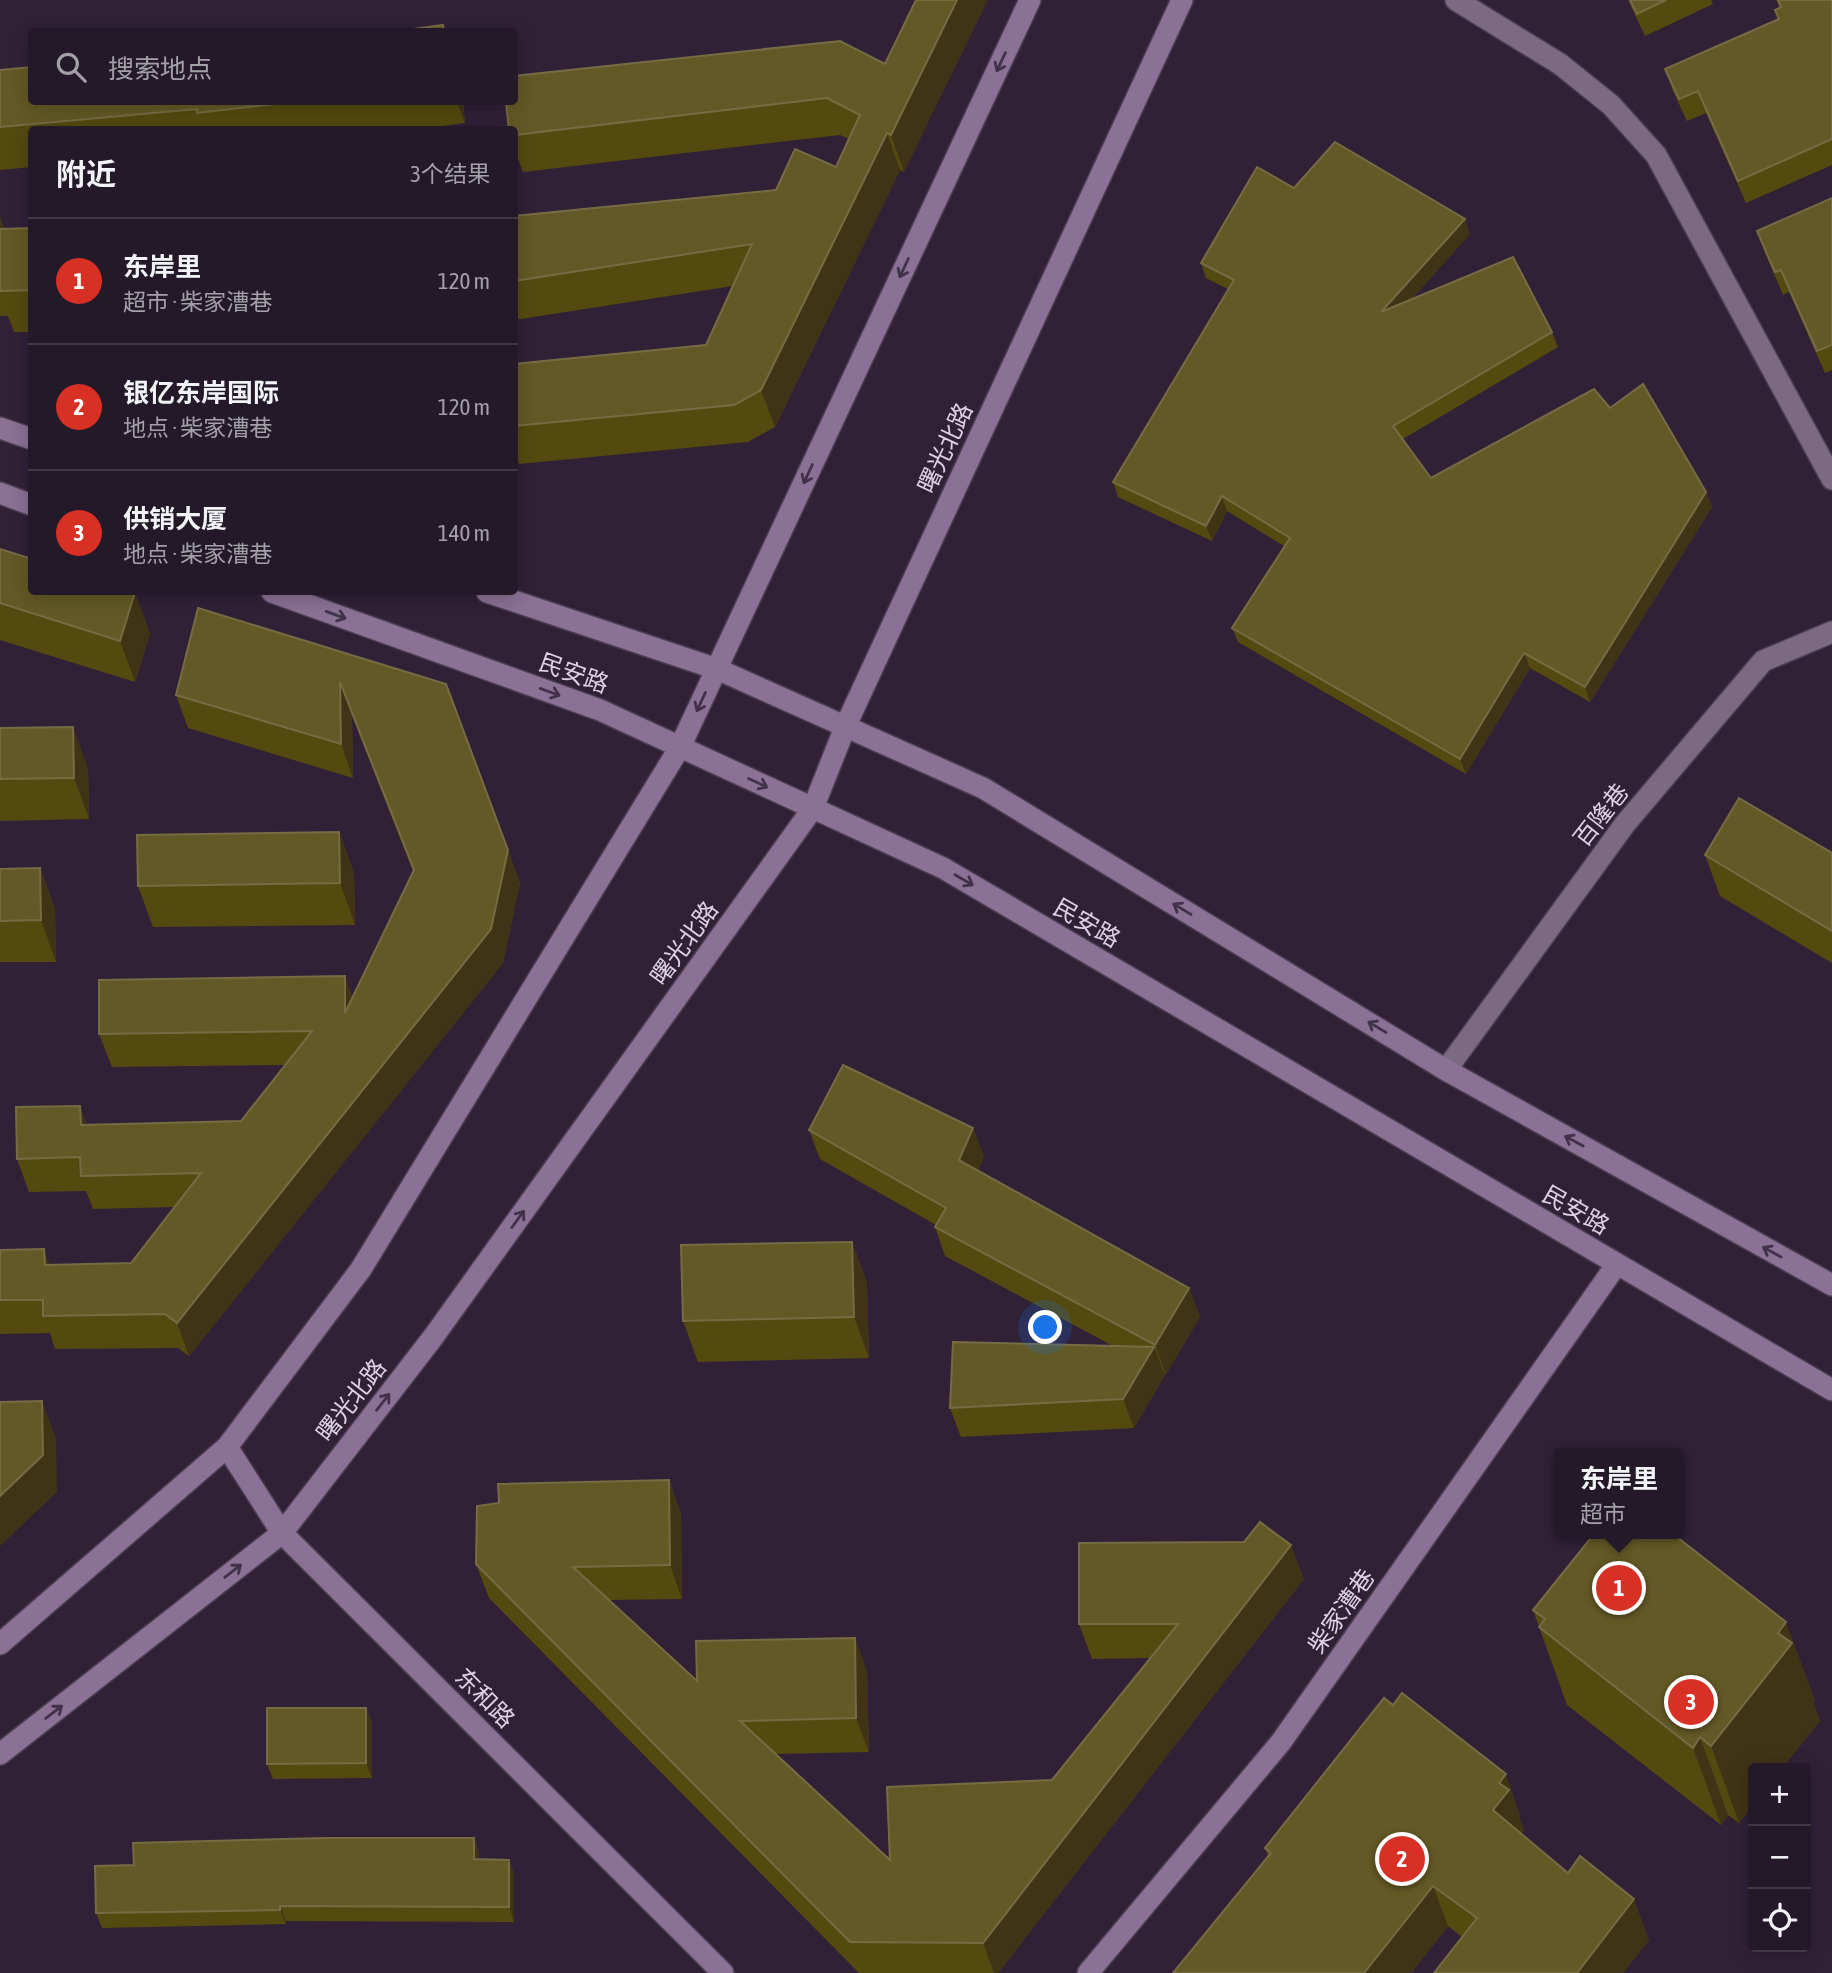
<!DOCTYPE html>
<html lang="zh">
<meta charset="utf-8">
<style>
body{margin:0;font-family:"Asap Condensed","Noto Sans SC",sans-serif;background:#302635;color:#f1f3f6}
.controls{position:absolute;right:21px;bottom:21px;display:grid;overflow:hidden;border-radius:7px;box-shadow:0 4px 18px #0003}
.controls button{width:63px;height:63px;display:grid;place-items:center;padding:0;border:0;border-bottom:2px solid #413846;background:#241929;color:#f1f3f6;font:35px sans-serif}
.you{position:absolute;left:1046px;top:1328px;width:24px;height:24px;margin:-18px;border:5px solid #fff;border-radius:50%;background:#1a73e8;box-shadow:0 0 0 10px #1a73e833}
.badge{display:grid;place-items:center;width:46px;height:46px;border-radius:50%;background:#d93025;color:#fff;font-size:23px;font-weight:700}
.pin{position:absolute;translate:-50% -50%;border:4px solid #fff;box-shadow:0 2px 7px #0006}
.popup{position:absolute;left:1554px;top:1448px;width:130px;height:91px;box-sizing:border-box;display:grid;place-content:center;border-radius:7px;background:#241929;filter:drop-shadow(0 2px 5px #0005);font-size:23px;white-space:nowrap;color:#a3a0a8}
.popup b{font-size:26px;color:#f1f3f6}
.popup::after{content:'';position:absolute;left:50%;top:100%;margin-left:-14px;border:14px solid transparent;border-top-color:#241929}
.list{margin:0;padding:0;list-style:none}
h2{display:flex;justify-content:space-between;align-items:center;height:91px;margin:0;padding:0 28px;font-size:30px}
h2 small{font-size:23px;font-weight:400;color:#a3a0a8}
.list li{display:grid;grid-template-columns:46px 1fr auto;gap:21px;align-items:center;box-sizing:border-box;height:126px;padding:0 28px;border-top:2px solid #413846}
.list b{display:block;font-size:26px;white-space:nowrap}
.list p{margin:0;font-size:23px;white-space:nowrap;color:#a3a0a8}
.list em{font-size:23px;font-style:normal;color:#a3a0a8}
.icon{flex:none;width:38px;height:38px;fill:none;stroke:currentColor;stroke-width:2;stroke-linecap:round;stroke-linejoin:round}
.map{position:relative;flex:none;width:1832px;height:1973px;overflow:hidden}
.search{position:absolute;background:#241929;box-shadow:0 4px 18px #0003;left:28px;top:28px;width:490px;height:77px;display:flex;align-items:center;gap:18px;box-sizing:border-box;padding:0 24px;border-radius:7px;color:#a3a0a8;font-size:26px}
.panel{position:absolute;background:#241929;box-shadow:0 4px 18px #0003;left:28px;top:126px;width:490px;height:469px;border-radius:7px}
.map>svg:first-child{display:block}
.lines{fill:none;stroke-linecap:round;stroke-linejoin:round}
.street-casing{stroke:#4b3e51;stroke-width:24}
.secondary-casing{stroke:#4b3e51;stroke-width:24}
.street{stroke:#7c6a84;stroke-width:21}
.secondary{stroke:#8a7195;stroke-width:21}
.wall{fill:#544a10}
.shaded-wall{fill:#403416}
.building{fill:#635926;stroke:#766c44;stroke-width:2}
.oneway{stroke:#42314a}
.labels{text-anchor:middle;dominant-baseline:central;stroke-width:5;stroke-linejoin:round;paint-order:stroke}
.street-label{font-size:24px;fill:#dcd2e1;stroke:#302137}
</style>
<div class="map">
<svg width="1832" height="1973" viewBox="0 0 1832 1973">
<rect width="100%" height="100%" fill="#302137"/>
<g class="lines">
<defs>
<g id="street">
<polyline points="1456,0 1560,64 1611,105 1656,155 1832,479"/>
<polyline points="1446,1070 1625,824 1763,661 1832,632"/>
</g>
<g id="secondary">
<polyline points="0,428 32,439"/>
<polyline points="0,493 32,505"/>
<polyline points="272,592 600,710 943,868 1832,1390"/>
<polyline points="487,592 717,669 983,788 1446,1070 1832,1285"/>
<polyline points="227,1447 282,1533 723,1973"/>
<polyline points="0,1644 227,1447 361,1269 680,747 1030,0"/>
<polyline points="0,1754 282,1533 434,1336 813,808 846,725 1182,0"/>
<polyline points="1088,1973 1281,1742 1617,1264"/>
</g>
</defs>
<!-- street casing -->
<use href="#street" class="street-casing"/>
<!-- secondary casing -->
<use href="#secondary" class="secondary-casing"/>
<!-- street -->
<use href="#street" class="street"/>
<!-- secondary -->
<use href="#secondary" class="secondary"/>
</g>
<!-- wall -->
<g class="wall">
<polygon points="1628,0 1711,0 1713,4 1645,36"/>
<polygon points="1776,0 1832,0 1832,165 1746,203 1706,113 1687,121 1673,91 1665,69 1778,20 1775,10 1780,8"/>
<polygon points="885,64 904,172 900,170 775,427 748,442 519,464 514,453 514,364 706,345 733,286 514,320 514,216 776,190 836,167 849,139 840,135 523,172 514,148 514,130"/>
<polygon points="0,70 32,102 463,102 465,123 415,130 32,130 32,167 0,170"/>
<polygon points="1294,188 1470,234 1411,299 1552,332 1558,347 1403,439 1431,478 1610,408 1706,492 1712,507 1590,702 1530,668 1466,774 1238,642 1232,628 1284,546 1227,511 1212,541 1118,497 1113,482 1228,289 1206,278 1201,263"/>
<polygon points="1832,198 1832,370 1825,373 1789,292 1783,295 1765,253 1757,231"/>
<polygon points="0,217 4,229 32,228 32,332 14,332 8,316 0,316"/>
<polygon points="0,549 150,633 135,682 0,640"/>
<polygon points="446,684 520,883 503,963 189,1356 178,1348 55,1349 50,1333 0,1334 0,1250 50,1265 131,1263 175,1207 93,1209 86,1191 29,1192 17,1159 87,1125 241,1121 285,1065 112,1067 99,1034 352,998 413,871 352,716 353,778 188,728 176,695"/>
<polygon points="0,728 88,768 89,819 0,821"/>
<polygon points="339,832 354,873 355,925 153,927 138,886"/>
<polygon points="1832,853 1832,963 1720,896 1705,855"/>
<polygon points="40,868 55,909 56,962 0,962 0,869"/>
<polygon points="973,1128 984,1157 978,1170 1189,1288 1200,1317 1166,1374 1164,1373 1165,1375 1134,1428 961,1437 950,1408 1113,1346 945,1256 935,1227 936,1225 820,1159 809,1130"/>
<polygon points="852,1242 867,1283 869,1358 698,1362 683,1321"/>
<polygon points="669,1480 681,1514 682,1599 609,1600 697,1681 855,1638 867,1672 869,1752 776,1754 890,1860 1052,1780 1150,1658 1092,1659 1079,1624 1304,1579 998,1973 859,1973 489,1598 476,1564 499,1503"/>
<polygon points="1533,1610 1815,1700 1813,1702 1820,1721 1782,1768 1753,1768 1753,1805 1739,1823 1728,1815 1721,1825 1567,1705"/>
<polygon points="366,1708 372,1723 372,1778 273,1779 267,1764"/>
<polygon points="1520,1815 1519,1817 1524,1830 1521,1834 1649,1940 1623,1973 1434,1973 1462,1937 1448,1926 1411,1973 1173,1973 1268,1856 1265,1848"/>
<polygon points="474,1838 479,1853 479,1859 509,1860 514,1875 514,1922 286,1921 286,1924 102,1928 96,1913 134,1865"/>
</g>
<!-- shaded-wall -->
<g class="shaded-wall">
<polygon points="957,0 988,0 904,172 891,135"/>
<polygon points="457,102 463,102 465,123"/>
<polygon points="887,133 900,170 775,427 761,390"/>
<polygon points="0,217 13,252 0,233"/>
<polygon points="1465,219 1470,234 1387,327 1381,312"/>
<polygon points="1706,492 1712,507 1590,702 1585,687"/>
<polygon points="1222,496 1227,511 1212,541 1206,526"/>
<polygon points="135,592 150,633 135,682 120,641"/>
<polygon points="1524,653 1530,668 1466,774 1460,759"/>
<polygon points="340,682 352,716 353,778 341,744"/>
<polygon points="73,727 88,768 89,819 74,778"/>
<polygon points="339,832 354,873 355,925 340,883"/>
<polygon points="508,850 520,883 503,963 189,1356 177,1323"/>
<polygon points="40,868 55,909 56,962 41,920"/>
<polygon points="345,976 357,1010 345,1013"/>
<polygon points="80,1106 92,1139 81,1125"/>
<polygon points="973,1128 984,1157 969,1189 959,1160"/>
<polygon points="852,1242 867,1283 869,1358 854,1317"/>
<polygon points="44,1249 56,1282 45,1265"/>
<polygon points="1189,1288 1200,1317 1166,1374 1155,1345"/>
<polygon points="1154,1347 1165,1375 1134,1428 1123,1399"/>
<polygon points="42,1401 56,1438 57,1492 0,1546 0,1496"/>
<polygon points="669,1480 681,1514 682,1599 670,1565"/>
<polygon points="1291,1545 1304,1579 998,1973 994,1973 983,1943"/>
<polygon points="1786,1622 1815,1700 1813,1702 1820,1721 1782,1768 1753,1768 1753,1805 1739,1823 1711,1746 1778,1633"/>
<polygon points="855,1638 867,1672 869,1752 856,1718"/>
<polygon points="366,1708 372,1723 372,1778 366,1763"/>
<polygon points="1700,1737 1728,1815 1721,1825 1693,1748"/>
<polygon points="1506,1774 1520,1815 1519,1817 1524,1830 1508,1851 1493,1810 1499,1783"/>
<polygon points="474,1838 479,1853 479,1874 474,1859"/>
<polygon points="509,1860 514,1875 514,1922 509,1907"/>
<polygon points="1433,1886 1448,1926 1411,1973 1364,1973"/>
<polygon points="1634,1899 1649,1940 1623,1973 1577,1973"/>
<polygon points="280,1906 286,1921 286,1924 280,1910"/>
</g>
<!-- building -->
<g class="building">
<polygon points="916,0 957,0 891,135 887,133 761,390 734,405 514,426 514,364 706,345 752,244 514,281 514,216 776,190 795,149 836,167 860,115 827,98 514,135 514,130 509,130 506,102 514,102 514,76 840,41 885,64"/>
<polygon points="1630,0 1666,0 1637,14"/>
<polygon points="1778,0 1832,0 1832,139 1738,181 1698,91 1679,99 1665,69 1779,19 1775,10 1781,7"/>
<polygon points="443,25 444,32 392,32"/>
<polygon points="32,67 32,102 292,102 197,113 197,109 0,127 0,70"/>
<polygon points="1335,142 1465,219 1381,312 1513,257 1552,332 1393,426 1431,478 1594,389 1610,408 1643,384 1706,492 1585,687 1524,653 1460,759 1232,628 1290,538 1222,496 1206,526 1113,482 1234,280 1201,263 1257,167 1294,188"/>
<polygon points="1832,198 1832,345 1817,351 1781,270 1775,272 1757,231"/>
<polygon points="32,228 32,290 0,291 0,229"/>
<polygon points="0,549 32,559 32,592 135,592 120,641 0,603"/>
<polygon points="198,608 446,684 508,850 491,929 177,1323 165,1314 43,1316 43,1300 0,1300 0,1250 44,1249 45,1265 131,1263 201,1173 81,1176 80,1157 17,1159 16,1107 80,1106 81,1125 241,1121 312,1031 99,1034 99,980 345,976 345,1013 414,870 340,682 341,744 176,695"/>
<polygon points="73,727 74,778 0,779 0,728"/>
<polygon points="1739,798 1832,853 1832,931 1705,855"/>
<polygon points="339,832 340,883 138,886 137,835"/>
<polygon points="40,868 41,920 0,921 0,869"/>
<polygon points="843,1065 973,1128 959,1160 1189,1288 1155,1345 935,1227 946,1208 809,1130"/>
<polygon points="852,1242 854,1317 683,1321 681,1245"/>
<polygon points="953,1342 1154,1347 1123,1399 950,1408"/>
<polygon points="42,1401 43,1455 0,1496 0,1402"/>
<polygon points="669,1480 670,1565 573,1567 697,1681 696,1641 855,1638 856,1718 740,1721 890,1860 887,1787 1052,1780 1178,1624 1079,1624 1079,1543 1244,1542 1260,1522 1291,1545 983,1943 850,1942 476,1564 477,1506 499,1503 498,1484"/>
<polygon points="1594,1534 1673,1534 1786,1622 1778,1633 1792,1643 1711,1746 1700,1737 1693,1748 1539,1627 1545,1619 1533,1610"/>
<polygon points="1402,1693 1506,1774 1499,1783 1509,1790 1493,1810 1568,1873 1580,1856 1634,1899 1577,1973 1434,1973 1477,1918 1433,1886 1364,1973 1173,1973 1271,1853 1265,1848 1384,1698 1393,1705"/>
<polygon points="267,1708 366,1708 366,1763 267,1764"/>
<polygon points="326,1838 474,1838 474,1859 509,1860 509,1907 280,1906 280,1910 96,1913 95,1866 134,1865 133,1843"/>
</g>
<!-- one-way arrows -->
<defs><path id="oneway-shaft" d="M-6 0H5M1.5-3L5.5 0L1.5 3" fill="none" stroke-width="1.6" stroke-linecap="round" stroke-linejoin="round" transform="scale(1.75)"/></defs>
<g class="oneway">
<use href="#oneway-shaft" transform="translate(1001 62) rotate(115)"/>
<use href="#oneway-shaft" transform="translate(904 268) rotate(115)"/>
<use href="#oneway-shaft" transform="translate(808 474) rotate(115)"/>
<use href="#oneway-shaft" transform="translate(336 615) rotate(20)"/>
<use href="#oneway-shaft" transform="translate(550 692) rotate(20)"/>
<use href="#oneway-shaft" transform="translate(701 702) rotate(115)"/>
<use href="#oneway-shaft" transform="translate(758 783) rotate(25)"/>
<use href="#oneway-shaft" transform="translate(964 880) rotate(30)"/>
<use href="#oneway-shaft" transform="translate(1182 909) rotate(-149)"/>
<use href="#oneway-shaft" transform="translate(1377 1027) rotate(-149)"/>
<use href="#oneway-shaft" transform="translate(1574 1141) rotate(-151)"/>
<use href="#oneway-shaft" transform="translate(518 1219) rotate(-54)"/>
<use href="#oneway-shaft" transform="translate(1772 1252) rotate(-151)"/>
<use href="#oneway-shaft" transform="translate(383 1402) rotate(-52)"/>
<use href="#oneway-shaft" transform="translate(233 1571) rotate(-38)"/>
<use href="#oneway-shaft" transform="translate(54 1712) rotate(-38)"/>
</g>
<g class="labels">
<!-- street labels -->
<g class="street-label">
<text transform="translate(945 448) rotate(-65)">曙光北路</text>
<text transform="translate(574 673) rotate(20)">民安路</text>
<text transform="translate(1601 815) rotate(-52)">百隆巷</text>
<text transform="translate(1087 923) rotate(30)">民安路</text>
<text transform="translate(684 943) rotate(-54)">曙光北路</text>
<text transform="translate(1576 1210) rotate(30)">民安路</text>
<text transform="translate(351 1400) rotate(-52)">曙光北路</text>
<text transform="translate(1341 1611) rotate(-55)">柴家漕巷</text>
<text transform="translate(485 1698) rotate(45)">东和路</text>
</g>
</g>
</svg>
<div class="controls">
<button>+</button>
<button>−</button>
<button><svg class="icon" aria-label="locate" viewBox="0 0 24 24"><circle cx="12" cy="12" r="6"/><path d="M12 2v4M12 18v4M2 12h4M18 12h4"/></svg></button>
</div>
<div class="you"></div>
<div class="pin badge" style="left:1619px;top:1588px">1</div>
<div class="popup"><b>东岸里</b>超市</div>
<div class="pin badge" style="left:1402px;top:1859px">2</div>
<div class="pin badge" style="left:1691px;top:1702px">3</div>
<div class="search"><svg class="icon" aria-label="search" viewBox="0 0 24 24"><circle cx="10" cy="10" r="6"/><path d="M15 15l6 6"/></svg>搜索地点</div>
<section class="panel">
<h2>附近<small>3个结果</small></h2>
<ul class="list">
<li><span class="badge">1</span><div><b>东岸里</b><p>超市 · 柴家漕巷</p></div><em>120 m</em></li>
<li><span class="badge">2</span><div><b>银亿东岸国际</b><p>地点 · 柴家漕巷</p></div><em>120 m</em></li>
<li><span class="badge">3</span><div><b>供销大厦</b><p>地点 · 柴家漕巷</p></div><em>140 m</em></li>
</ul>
</section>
</div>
